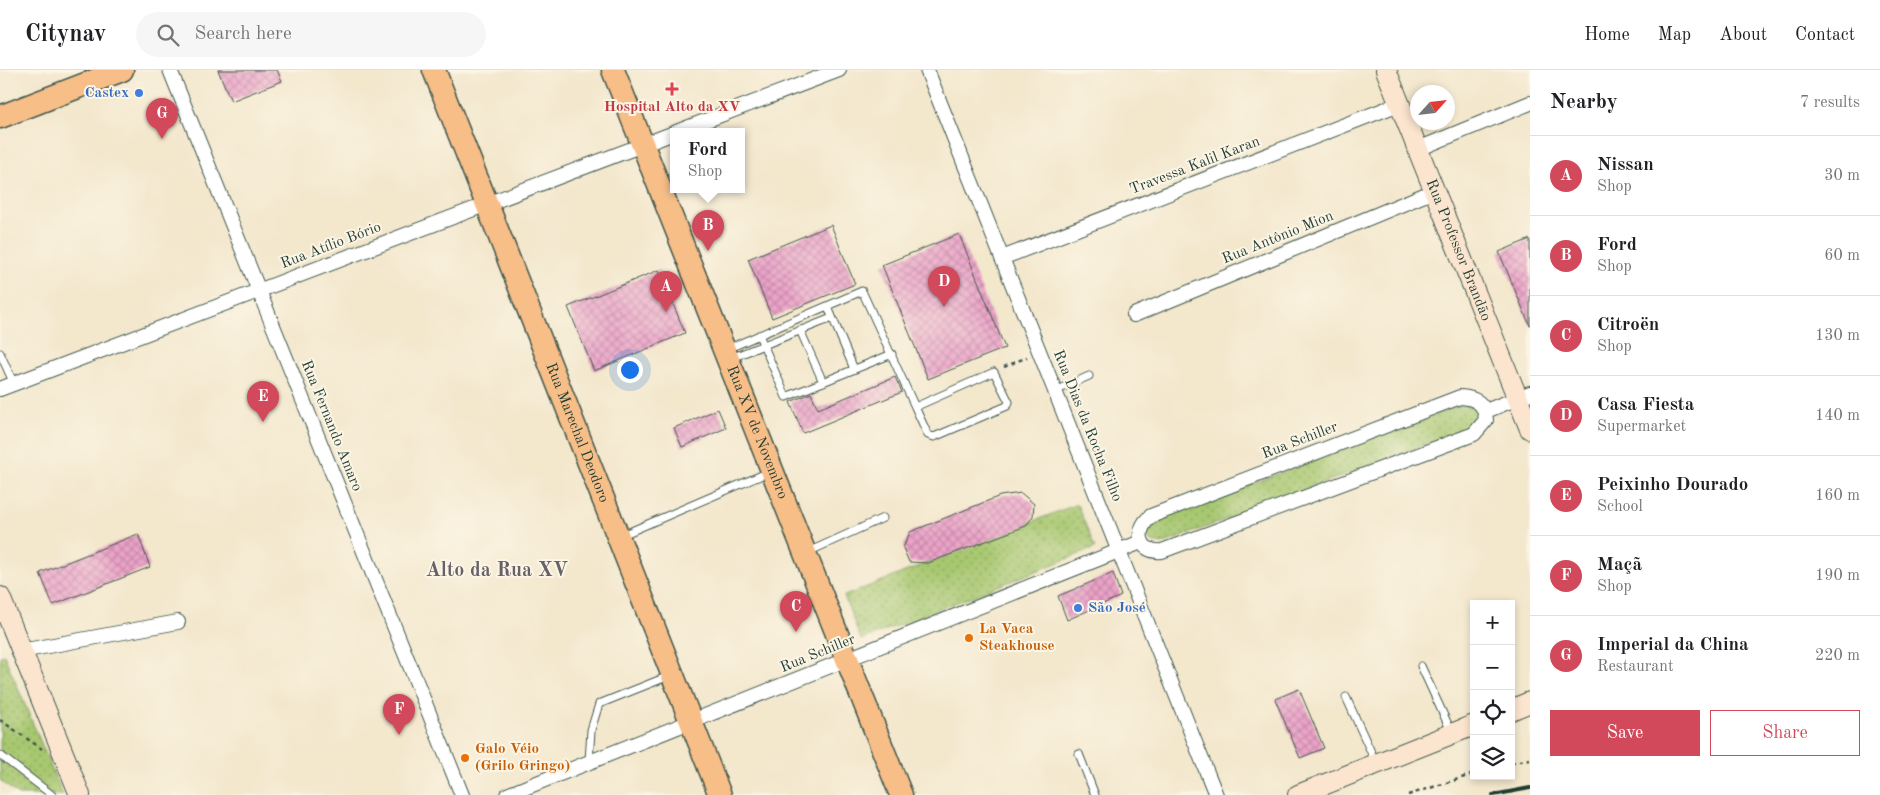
<!DOCTYPE html>
<meta charset="utf-8">
<style>
body{margin:0;font-family:"Old Standard TT",serif;background:#f6f6f6;color:#202124}
.controls{position:absolute;right:15px;bottom:15px;display:grid;overflow:hidden;border-radius:0px;box-shadow:0 2px 8px #0003}
.controls button{width:45px;height:45px;display:grid;place-items:center;padding:0;border:0;border-bottom:1px solid #e0e0e0;background:#fff;color:#202124;font:25px sans-serif}
.compass{position:absolute;left:1410px;top:15px;width:45px;height:45px;border-radius:50%;background:#fff;box-shadow:0 2px 8px #0003;rotate:63deg}
.you{position:absolute;left:629px;top:299px;width:18px;height:18px;margin:-12px;border:4px solid #fff;border-radius:50%;background:#1a73e8;box-shadow:0 0 0 8px #1a73e833}
.badge{display:grid;place-items:center;width:32px;height:32px;border-radius:50%;background:#d1495b;color:#fff;font-size:16px;font-weight:700}
.pin{position:absolute;translate:-50% -41px;filter:drop-shadow(0 1px 2px #0008)}
.pin::after{content:'';position:absolute;top:26px;width:18px;height:15px;background:inherit;clip-path:polygon(0 0,100% 0,50% 100%)}
.popup{position:absolute;left:670px;top:58px;width:75px;height:65px;box-sizing:border-box;display:grid;place-content:center;border-radius:0px;background:#fff;filter:drop-shadow(0 1px 4px #0005);font-size:16px;white-space:nowrap;color:#757577}
.popup b{font-size:19px;color:#202124}
.popup::after{content:'';position:absolute;left:50%;top:100%;margin-left:-10px;border:10px solid transparent;border-top-color:#fff}
.list{margin:0;padding:0;list-style:none}
h2{display:flex;justify-content:space-between;align-items:center;height:65px;margin:0;padding:0 20px;font-size:21px}
h2 small{font-size:16px;font-weight:400;color:#757577}
.list li{display:grid;grid-template-columns:32px 1fr auto;gap:15px;align-items:center;box-sizing:border-box;height:80px;padding:0 20px;border-top:1px solid #e0e0e0}
.list b{display:block;font-size:19px;white-space:nowrap}
.list p{margin:0;font-size:16px;white-space:nowrap;color:#757577}
.list em{font-size:16px;font-style:normal;color:#757577}
.actions{display:flex;gap:10px;padding:15px 20px}
.actions a{flex:1;padding:11px 0;border:1px solid #d1495b;border-radius:0px;text-align:center;font-size:18px;color:#d1495b}
.actions .main{background:#d1495b;color:#fff}
.icon{flex:none;width:28px;height:28px;fill:none;stroke:currentColor;stroke-width:2;stroke-linecap:round;stroke-linejoin:round}
.map{position:relative;flex:none;width:1530px;height:725px;overflow:hidden}
header{display:flex;align-items:center;gap:30px;box-sizing:border-box;height:70px;padding:0 25px;background:#fff;border-bottom:1px solid #e0e0e0}
header strong{font-size:24px}
nav{display:flex;gap:28px;margin-inline-start:auto;font-size:18px}
.search{width:350px;height:45px;background:#f6f6f6;display:flex;align-items:center;gap:12px;box-sizing:border-box;padding:0 18px;border-radius:28px;color:#757577;font-size:19px}
main{display:flex}
aside{flex:1;background:#fff}
.map>svg:first-child{display:block}
.park{fill:url(#park-dots);stroke:#638252}
.building{fill:url(#building-cross-hatch)}
.lines{fill:none;stroke-linecap:round;stroke-linejoin:round}
.lane-casing{stroke:#3f564b;stroke-width:9}
.street-casing{stroke:#3f564b;stroke-width:16}
.secondary-casing{stroke:#3f564b;stroke-width:22}
.primary-casing{stroke:#3f564b;stroke-width:25}
.path{stroke:#3f564b;stroke-width:2.5;stroke-dasharray:4 4;stroke-linecap:butt}
.lane{stroke:#fff;stroke-width:7}
.street{stroke:#fff;stroke-width:14}
.secondary{stroke:#fce5cf;stroke-width:20}
.primary{stroke:#f7be88;stroke-width:22}
.rail{stroke:#1f3d34;stroke-width:4}
.health-dot{fill:#e0444e;stroke:#fcf5e5;stroke-width:2}
.shop-dot{fill:#3f7fe0;stroke:#fcf5e5;stroke-width:2}
.food-dot{fill:#e8710a;stroke:#fcf5e5;stroke-width:2}
.labels{text-anchor:middle;dominant-baseline:central;stroke-width:4;stroke-linejoin:round;paint-order:stroke}
.shop-label{font-size:15px;font-weight:bold;fill:#366cbe;stroke:#fcf5e5;text-anchor:end}
.health-label{font-size:15px;font-weight:bold;fill:#be3a42;stroke:#fcf5e5}
.street-label{font-size:15px;fill:#1f3d34;stroke:#fcf5e5}
.food-label{font-size:15px;font-weight:bold;fill:#c56008;stroke:#fcf5e5;text-anchor:start}
.district-label{font-size:20px;font-weight:bold;fill:#676168;stroke:#fcf5e5}
</style>
<header>
<strong>Citynav</strong>
<div class="search"><svg class="icon" aria-label="search" viewBox="0 0 24 24"><circle cx="10" cy="10" r="6"/><path d="M15 15l6 6"/></svg>Search here</div>
<nav><a>Home</a><a>Map</a><a>About</a><a>Contact</a></nav>
</header>
<main>
<div class="map">
<svg width="1530" height="725" viewBox="0 0 1530 725">
<defs>
<pattern id="park-dots" width="8" height="8" patternUnits="userSpaceOnUse" patternTransform="scale(1.25)"><rect width="8" height="8" fill="#a7c76f"/><path d="M2 2h.1M6 6h.1" fill="none" stroke="#87a35c" stroke-width="1.8" stroke-linecap="round"/></pattern>
<pattern id="building-cross-hatch" width="8" height="8" patternUnits="userSpaceOnUse" patternTransform="scale(1.25)"><rect width="8" height="8" fill="#eca3c9"/><path d="M0 0l8 8M0 8l8-8" fill="none" stroke="#bf86a4"/></pattern>
</defs>
<rect width="100%" height="100%" fill="#fcf5e5"/>
<filter id="ink" filterUnits="userSpaceOnUse"><feTurbulence type="fractalNoise" baseFrequency=".02" numOctaves="2"/><feDisplacementMap in="SourceGraphic" scale="10" xChannelSelector="R" yChannelSelector="G"/><feConvolveMatrix kernelMatrix="1 2 1 2 8 2 1 2 1" color-interpolation-filters="sRGB"/></filter>
<filter id="wash" filterUnits="userSpaceOnUse"><feTurbulence type="fractalNoise" baseFrequency=".0096" numOctaves="4" result="noise"/><feDisplacementMap in="SourceGraphic" scale="20" xChannelSelector="R" yChannelSelector="G"/><feGaussianBlur stdDeviation="1.12" result="paint"/><feColorMatrix in="noise" values="0 0 0 0 0 0 0 0 0 0 0 0 0 0 0 0 0 1.4 0 .05"/><feComposite in="paint" operator="in"/></filter>
<g filter="url(#wash)">
<rect width="100%" height="100%" fill="#f3e7cc"/>
<!-- park -->
<g class="park">
<polygon points="1463,334 1473,336 1478,343 1477,351 1471,357 1162,474 1152,472 1147,468 1147,459 1152,451"/>
<polygon points="1077,434 1095,478 861,570 844,526"/>
<polygon points="4,585 63,725 18,725 0,710 0,586"/>
</g>
<g id="blocks">
<!-- building -->
<g class="building">
<polygon points="218,0 277,0 282,11 231,31"/>
<polygon points="831,155 855,214 772,248 748,189"/>
<polygon points="959,164 1005,278 928,309 882,195"/>
<polygon points="1530,169 1530,256 1499,182"/>
<polygon points="659,200 685,263 594,301 568,237"/>
<polygon points="895,307 902,322 803,363 790,332 811,323 818,339"/>
<polygon points="718,339 726,358 682,377 674,358"/>
<polygon points="1021,423 1034,434 1033,446 1026,456 928,493 909,492 903,478 910,462 1000,426"/>
<polygon points="138,464 150,497 53,535 40,503"/>
<polygon points="1113,503 1121,526 1067,550 1058,526"/>
<polygon points="1299,619 1324,678 1300,688 1275,629"/>
</g>
</g>
</g>
<g filter="url(#ink)">
<use href="#blocks" fill-opacity="0" stroke="#3f564b" stroke-width="1"/>
<g class="lines">
<defs>
<g id="lane">
<polyline points="828,237 854,299"/>
<polyline points="800,260 823,312"/>
<polyline points="759,265 786,327 892,284"/>
<polyline points="727,279 862,221 915,337 994,302 1009,332 1007,336 934,367 928,365 915,337"/>
<polyline points="0,283 14,314"/>
<polyline points="731,288 832,248"/>
<polyline points="1055,321 1089,306"/>
<polyline points="620,466 769,402"/>
<polyline points="808,482 883,448"/>
<polyline points="1421,596 1451,661"/>
<polyline points="1346,627 1376,693"/>
<polyline points="1079,684 1095,725"/>
<polyline points="0,685 52,725"/>
<polyline points="589,692 591,660 599,634 669,606"/>
</g>
<g id="street">
<polyline points="170,0 462,725"/>
<polyline points="927,0 1216,725"/>
<polyline points="676,62 839,0"/>
<polyline points="1418,79 1530,33"/>
<polyline points="1002,188 1399,34"/>
<polyline points="1134,245 1434,121"/>
<polyline points="0,319 674,63"/>
<path d="M1460,327C1476,328 1485,333 1486,350L1474,364L1162,481C1138,483 1134,460 1151,446Z"/>
<polyline points="1486,341 1530,323"/>
<polyline points="21,581 178,552"/>
<polyline points="507,725 1141,472"/>
</g>
<g id="secondary">
<path id="s1" d="M1386,0L1530,359"/>
<polyline points="0,527 80,725"/>
<polyline points="1511,640 1530,632"/>
<polyline points="1298,725 1474,655"/>
</g>
<g id="primary">
<path id="s2" d="M434,0L720,725"/>
<path id="s3" d="M613,0L901,725"/>
<polyline points="0,47 122,0"/>
</g>
</defs>
<!-- lane casing -->
<use href="#lane" class="lane-casing"/>
<!-- street casing -->
<use href="#street" class="street-casing"/>
<!-- secondary casing -->
<use href="#secondary" class="secondary-casing"/>
<!-- primary casing -->
<use href="#primary" class="primary-casing"/>
<!-- path -->
<g class="path">
<polyline points="1004,297 1027,287"/>
<polyline points="0,650 42,679"/>
<polyline points="1511,693 1530,689"/>
<polyline points="1408,725 1474,704"/>
</g>
<!-- lane -->
<use href="#lane" class="lane"/>
<!-- street -->
<use href="#street" class="street"/>
<!-- secondary -->
<use href="#secondary" class="secondary"/>
<!-- primary -->
<use href="#primary" class="primary"/>
<!-- rail -->
<polyline class="rail" points="1493,725 1530,718"/>
</g>
</g>
<!-- markers -->
<path class="health-dot" d="M669.5 11.5h5v5h5v5h-5v5h-5v-5h-5v-5h5z"/>
<g class="shop-dot">
<circle cx="139" cy="23" r="5"/>
<circle cx="1078" cy="538" r="5"/>
</g>
<g class="food-dot">
<circle cx="969" cy="568" r="5"/>
<circle cx="465" cy="688" r="5"/>
</g>
<g class="labels">
<!-- shop labels -->
<g class="shop-label">
<text x="129" y="23">Castex</text>
<text x="1088" y="538" text-anchor="start">São José</text>
</g>
<!-- health labels -->
<g class="health-label">
<text x="672" y="37">Hospital Alto da XV</text>
</g>
<!-- street labels -->
<g class="street-label">
<text transform="translate(1195 96) rotate(-21)">Travessa Kalil Karan</text>
<text transform="translate(1278 168) rotate(-22)">Rua Antônio Mion</text>
<text transform="translate(331 176) rotate(-21)">Rua Atílio Bório</text>
<text stroke="none"><textPath href="#s1" startOffset="194">Rua Professor Brandão</textPath></text>
<text transform="translate(331 356) rotate(68)">Rua Fernando Amaro</text>
<text transform="translate(1087 356) rotate(68)">Rua Dias da Rocha Filho</text>
<text stroke="none"><textPath href="#s3" startOffset="390">Rua XV de Novembro</textPath></text>
<text stroke="none"><textPath href="#s2" startOffset="390">Rua Marechal Deodoro</textPath></text>
<text transform="translate(1300 371) rotate(-21)">Rua Schiller</text>
<text transform="translate(818 584) rotate(-22)">Rua Schiller</text>
</g>
<!-- food labels -->
<g class="food-label">
<text x="979" y="559">La Vaca<tspan x="979" dy="17">Steakhouse</tspan></text>
<text x="475" y="679">Galo Véio<tspan x="475" dy="17">(Grilo Gringo)</tspan></text>
</g>
<!-- district labels -->
<g class="district-label">
<text x="497" y="501">Alto da Rua XV</text>
</g>
</g>
</svg>
<div class="controls">
<button>+</button>
<button>−</button>
<button><svg class="icon" aria-label="locate" viewBox="0 0 24 24"><circle cx="12" cy="12" r="6"/><path d="M12 2v4M12 18v4M2 12h4M18 12h4"/></svg></button>
<button><svg class="icon" aria-label="layers" viewBox="0 0 24 24"><path d="M12 4l9 5-9 5-9-5zM3 14l9 5 9-5"/></svg></button>
</div>
<svg class="compass" viewBox="-18 -18 36 36"><path d="M0-13l5 13h-10z" fill="#e53935"/><path d="M0 13l5-13h-10z" fill="#757577"/></svg>
<div class="you"></div>
<div class="pin badge" style="left:666px;top:242px">A</div>
<div class="pin badge" style="left:708px;top:181px">B</div>
<div class="popup"><b>Ford</b>Shop</div>
<div class="pin badge" style="left:796px;top:562px">C</div>
<div class="pin badge" style="left:944px;top:237px">D</div>
<div class="pin badge" style="left:263px;top:352px">E</div>
<div class="pin badge" style="left:399px;top:665px">F</div>
<div class="pin badge" style="left:162px;top:69px">G</div>
</div>
<aside>
<h2>Nearby<small>7 results</small></h2>
<ul class="list">
<li><span class="badge">A</span><div><b>Nissan</b><p>Shop</p></div><em>30 m</em></li>
<li><span class="badge">B</span><div><b>Ford</b><p>Shop</p></div><em>60 m</em></li>
<li><span class="badge">C</span><div><b>Citroën</b><p>Shop</p></div><em>130 m</em></li>
<li><span class="badge">D</span><div><b>Casa Fiesta</b><p>Supermarket</p></div><em>140 m</em></li>
<li><span class="badge">E</span><div><b>Peixinho Dourado</b><p>School</p></div><em>160 m</em></li>
<li><span class="badge">F</span><div><b>Maçã</b><p>Shop</p></div><em>190 m</em></li>
<li><span class="badge">G</span><div><b>Imperial da China</b><p>Restaurant</p></div><em>220 m</em></li>
</ul>
<div class="actions"><a class="main">Save</a><a>Share</a></div>
</aside>
</main>
